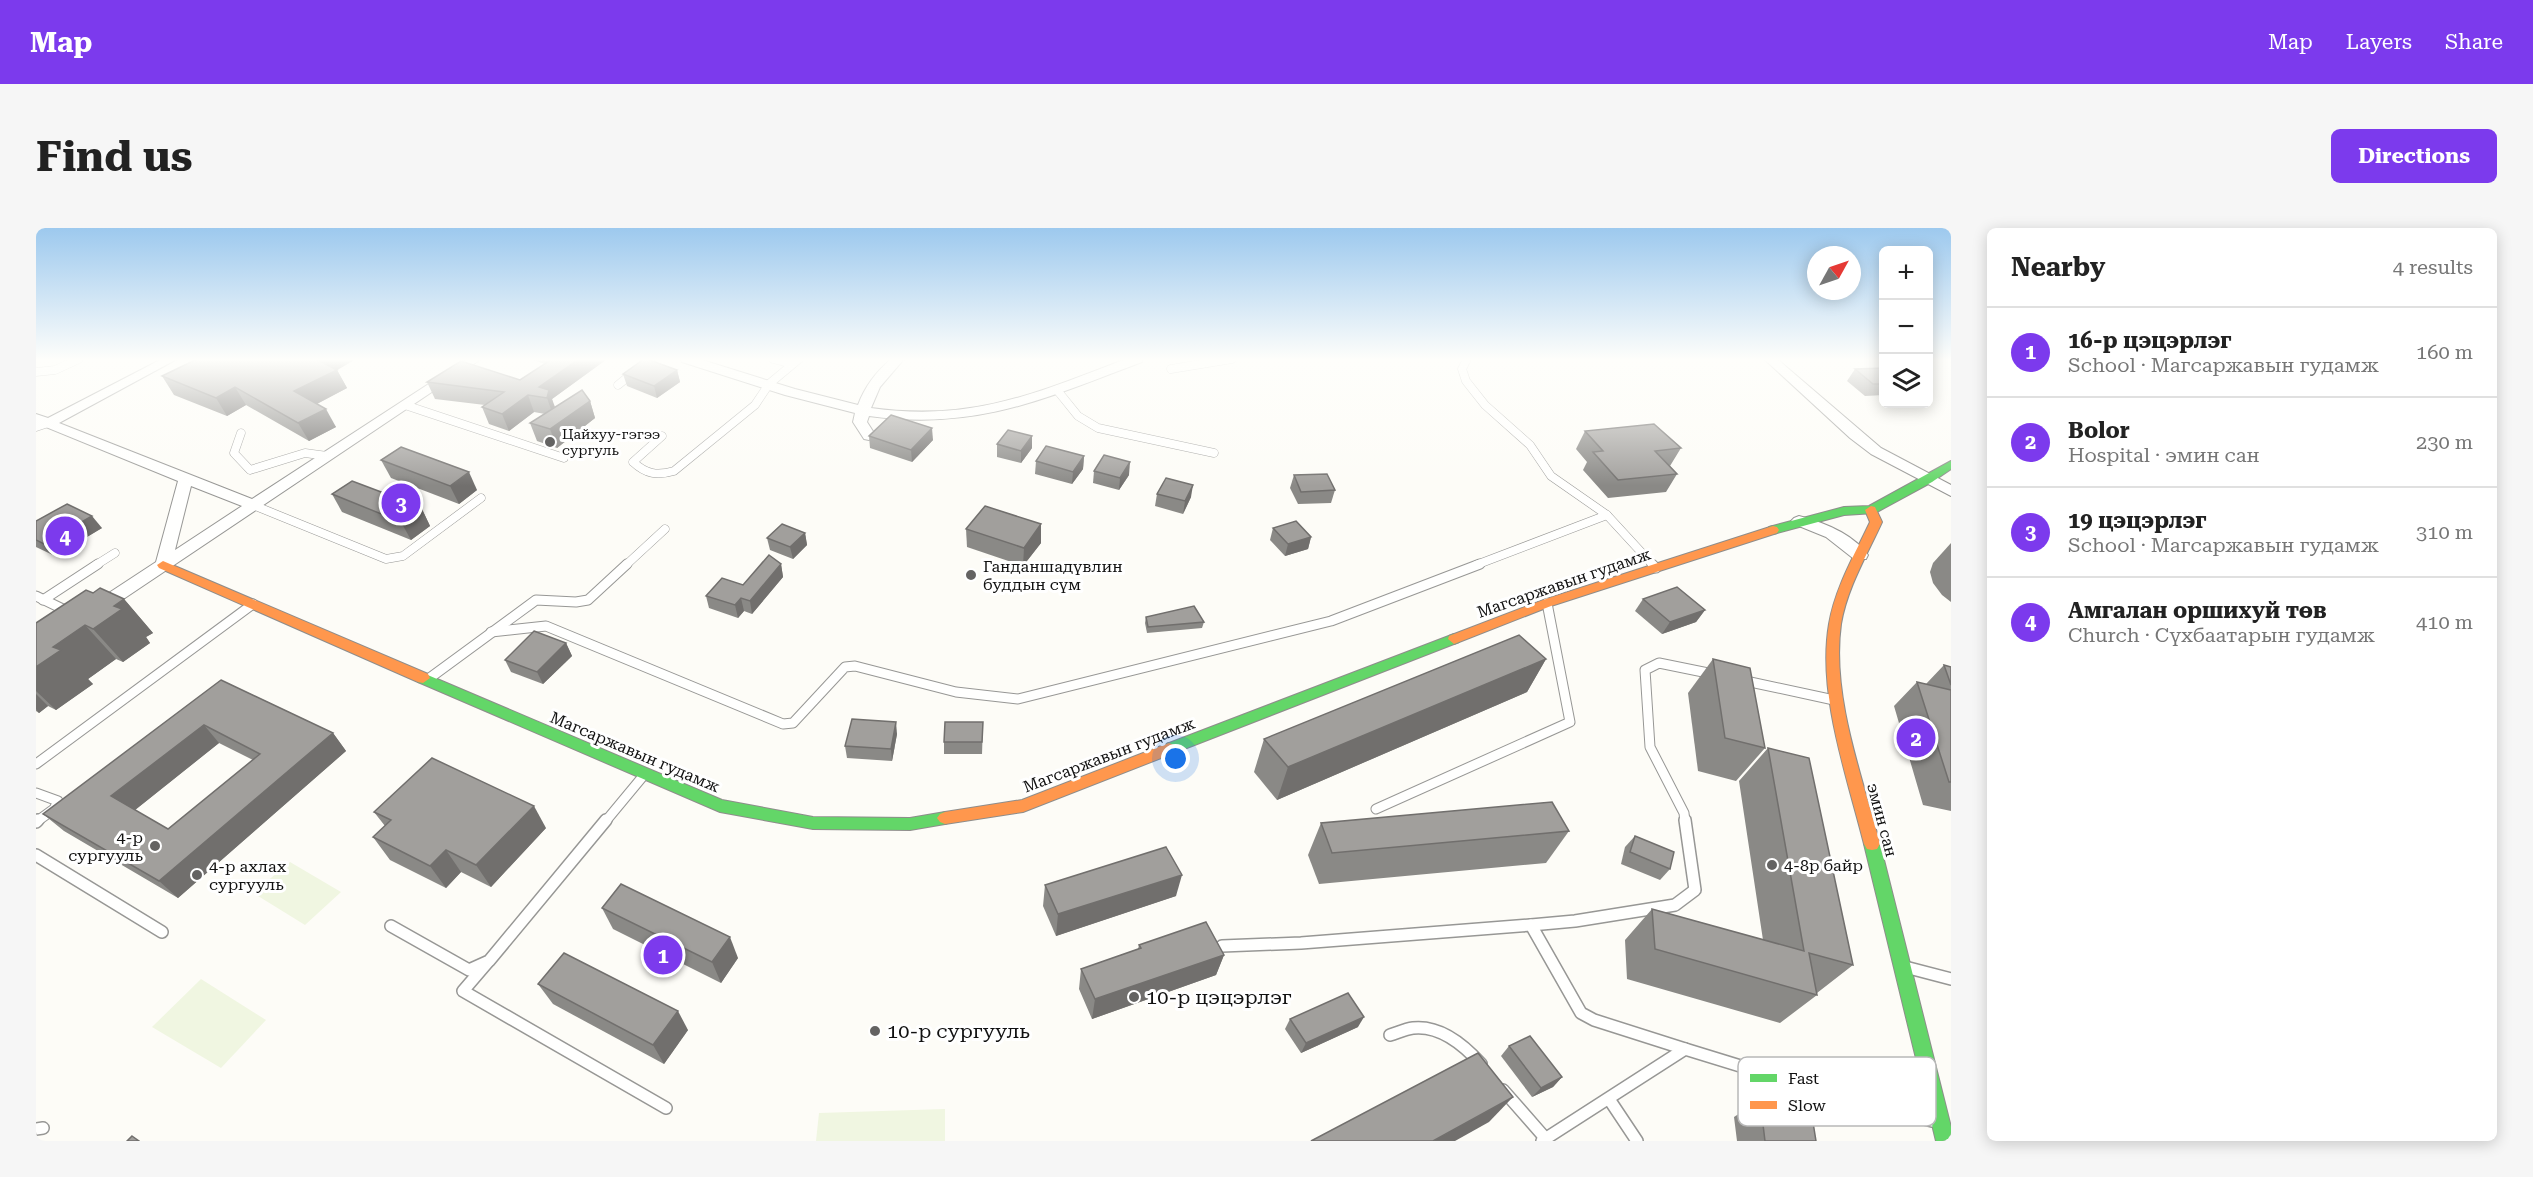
<!DOCTYPE html>
<meta charset="utf-8">
<style>
body{margin:0;font-family:"Roboto Serif",serif;background:#f6f6f6;color:#222}
.controls{position:absolute;right:18px;top:18px;display:grid;overflow:hidden;border-radius:9px;box-shadow:0 3px 15px #0003}
.controls button{width:54px;height:54px;display:grid;place-items:center;padding:0;border:0;border-bottom:2px solid #e0e0e0;background:#fff;color:#222;font:30px sans-serif}
.compass{position:absolute;left:1771px;top:18px;width:54px;height:54px;border-radius:50%;background:#fff;box-shadow:0 3px 15px #0003;rotate:50deg}
.you{position:absolute;left:1140px;top:531px;width:21px;height:21px;margin:-15px;border:4px solid #fff;border-radius:50%;background:#1a73e8;box-shadow:0 0 0 9px #1a73e833}
.badge{display:grid;place-items:center;width:39px;height:39px;border-radius:50%;background:#7c3aed;color:#fff;font-size:20px;font-weight:700}
.pin{position:absolute;translate:-50% -50%;border:3px solid #fff;box-shadow:0 2px 6px #0006}
.list{margin:0;padding:0;list-style:none}
h2{display:flex;justify-content:space-between;align-items:center;height:78px;margin:0;padding:0 24px;font-size:26px}
h2 small{font-size:20px;font-weight:400;color:#767676}
.list li{display:grid;grid-template-columns:39px 1fr auto;gap:18px;align-items:center;box-sizing:border-box;height:90px;padding:0 24px;border-top:2px solid #e0e0e0}
.list b{display:block;font-size:22px;white-space:nowrap}
.list p{margin:0;font-size:20px;white-space:nowrap;color:#767676}
.list em{font-size:20px;font-style:normal;color:#767676}
.icon{flex:none;width:33px;height:33px;fill:none;stroke:currentColor;stroke-width:2;stroke-linecap:round;stroke-linejoin:round}
.map{position:relative;flex:none;width:1915px;height:913px;overflow:hidden;border-radius:9px}
header{display:flex;align-items:center;gap:36px;box-sizing:border-box;height:84px;padding:0 30px;background:#7c3aed;color:#fff}
header strong{font-size:28px}
nav{display:flex;gap:33px;margin-inline-start:auto;font-size:21px}
.intro{display:flex;align-items:center;justify-content:space-between;box-sizing:border-box;height:144px;padding:0 36px}
h1{margin:0;font-size:42px}
.button{padding:15px 27px;border-radius:9px;background:#7c3aed;color:#fff;font-size:21px;font-weight:700}
main{display:flex;gap:36px;padding:0 36px}
aside{flex:1;background:#fff;border-radius:9px;box-shadow:0 3px 15px #0003}
.map>svg:first-child{display:block}
.pitch{fill:#f0f6e1}
.lines{fill:none;stroke-linecap:round;stroke-linejoin:round}
.lane-far2-casing{stroke:#979795;stroke-width:9}
.lane-far1-casing{stroke:#979795;stroke-width:11}
.lane-casing{stroke:#979795;stroke-width:14}
.street-casing{stroke:#979795;stroke-width:2}
.fast-casing{stroke:#8e8d8b;stroke-width:2}
.slow-casing{stroke:#8e8d8b;stroke-width:2}
.lane-far2{stroke:#fffffe;stroke-width:8}
.lane-far1{stroke:#fffffe;stroke-width:9}
.lane{stroke:#fffffe;stroke-width:11}
.street{fill:#fffffe;fill-rule:evenodd}
.fast{fill:#63d668;fill-rule:evenodd}
.slow{fill:#ff974d;fill-rule:evenodd}
.wall{fill:#8a8986;fill-rule:evenodd}
.shaded-wall{fill:#716f6d}
.building{fill:#a19f9c;stroke:#716f6d;stroke-width:1.5;fill-rule:evenodd}
.poi-dot{fill:#646362;stroke:#fff;stroke-width:2}
.labels{text-anchor:middle;dominant-baseline:central;stroke-width:6;stroke-linejoin:round;paint-order:stroke}
.far-poi-label{font-size:14px;fill:#111;stroke:#fff;text-anchor:start}
.poi-label{font-size:16px;fill:#111;stroke:#fff;text-anchor:start}
.street-label{font-size:16px;fill:#111;stroke:#fff}
.near-poi-label{font-size:20px;fill:#111;stroke:#fff;text-anchor:start}
.key{fill:#fff;stroke:#b8b8b8;stroke-width:1.5}
.key-label{font-size:16px;fill:#111}
</style>
<header>
<strong>Map</strong>
<nav><a>Map</a><a>Layers</a><a>Share</a></nav>
</header>
<div class="intro"><h1>Find us</h1><a class="button">Directions</a></div>
<main>
<div class="map">
<svg width="1915" height="913" viewBox="0 0 1915 913">
<rect width="100%" height="100%" fill="#fdfcf7"/>
<!-- pitch -->
<g class="pitch">
<polygon points="254,634 305,664 269,697 217,665"/>
<polygon points="165,751 230,792 185,840 116,799"/>
<polygon points="909,881 909,913 780,913 783,885"/>
</g>
<g class="lines">
<defs>
<g id="lane-far2">
<polyline points="737,131 756,136"/>
<polyline points="1431,131 1426,141 1430,153 1449,177 1494,217 1515,248 1571,287 1617,337"/>
<polyline points="1135,141 1196,131"/>
<polyline points="0,144 19,142 43,131"/>
<polyline points="582,157 614,131"/>
<polyline points="1021,162 1042,188 1062,200 1178,225"/>
<polyline points="369,177 528,230"/>
<polyline points="0,199 12,195"/>
<polyline points="205,205 198,225 214,242 269,225 291,228"/>
<path d="M626,208L597,234C610,246 621,248 638,243L719,177L733,156L763,131"/>
<polyline points="217,277 350,331 367,328 445,270"/>
<polyline points="60,337 79,325"/>
<polyline points="590,337 629,301"/>
<polyline points="1440,337 1571,287"/>
</g>
<g id="lane-far1">
<polyline points="1616,336 1620,340"/>
<polyline points="0,368 33,384"/>
<polyline points="7,372 62,336"/>
<polyline points="455,404 510,398 747,496 757,495 809,439 819,438 920,464 982,471 1295,393 1444,336"/>
<polyline points="391,452 500,372 540,374 552,372 591,336"/>
<polyline points="1705,452 1798,472"/>
<polyline points="0,536 217,376"/>
<polyline points="0,565 22,573 18,581 0,594"/>
<polyline points="1340,581 1534,494 1511,375"/>
<polyline points="569,594 608,547"/>
<polyline points="1649,594 1648,585 1614,519 1609,442 1623,435 1677,446"/>
</g>
<g id="lane">
<polyline points="0,594 2,592"/>
<polyline points="0,627 126,704"/>
<polyline points="1495,697 1539,693 1639,677 1659,662 1649,592"/>
<polyline points="355,698 433,742 453,733 570,592"/>
<polyline points="1186,718 1265,715 1495,697 1545,785 1558,792 1649,821"/>
<polyline points="451,735 427,763 630,880"/>
<polyline points="1873,740 1915,751"/>
<path d="M1354,807C1361,805 1369,801 1377,800C1404,797 1428,817 1445,836"/>
<polyline points="1467,862 1510,911"/>
<polyline points="1573,871 1601,913"/>
<polyline points="0,901 7,900"/>
<polyline points="1506,913 1649,821 1815,872 1896,893"/>
</g>
<g id="street">
<path d="M126,131H141L23,195L216,271L431,131H445L68,384H56L54,380L56,376L120,334L142,253L0,195V186L12,190ZM155,258L206,278L139,322Z"/>
<path d="M645,131H663L759,161L822,177C829,158 840,144 855,131H868L844,159L835,180C936,194 998,166 1090,131H1107L1106,134C1008,171 940,203 833,188L831,194L840,208L833,212L828,211L817,194L819,185L749,167L646,134Z"/>
<polygon points="1728,131 1741,131 1845,220 1915,257 1915,268 1835,226 1814,210"/>
<path d="M1763,288C1787,294 1817,306 1832,327L1830,331H1818L1790,309L1758,296L1755,293L1758,290Z"/>
</g>
<g id="fast">
<polygon points="1915,233 1915,241 1896,254 1839,285 1808,287 1737,306 1731,302 1733,299 1808,279 1833,278"/>
<polygon points="1418,406 1423,408 1424,411 1423,414 1138,525 1128,525 1126,521 1128,517"/>
<polygon points="387,445 686,572 777,589 874,590 909,584 914,586 917,590 914,594 909,596 874,602 777,601 684,584 382,454 380,450 382,446"/>
<polygon points="1836,610 1841,611 1844,616 1915,899 1915,913 1900,913 1828,616 1831,611"/>
</g>
<g id="slow">
<path d="M1835,278L1839,279L1846,294C1831,327 1811,360 1805,396C1795,467 1826,548 1844,616L1841,621L1836,622L1831,621L1828,616C1811,548 1781,466 1793,396C1799,360 1819,326 1834,294L1829,282Z"/>
<polygon points="1737,298 1741,299 1743,302 1741,305 1515,378 1423,414 1418,416 1412,411 1413,408 1507,372"/>
<polygon points="127,333 392,446 394,450 387,455 382,454 123,340 121,337"/>
<polygon points="1133,515 1138,517 1140,521 1138,525 987,584 909,596 904,594 901,590 904,586 909,584 986,572"/>
</g>
</defs>
<!-- lane-far2 casing -->
<use href="#lane-far2" class="lane-far2-casing"/>
<!-- lane-far1 casing -->
<use href="#lane-far1" class="lane-far1-casing"/>
<!-- lane casing -->
<use href="#lane" class="lane-casing"/>
<!-- street casing -->
<use href="#street" class="street-casing"/>
<!-- fast casing -->
<use href="#fast" class="fast-casing"/>
<!-- slow casing -->
<use href="#slow" class="slow-casing"/>
<!-- lane-far2 -->
<use href="#lane-far2" class="lane-far2"/>
<!-- lane-far1 -->
<use href="#lane-far1" class="lane-far1"/>
<!-- lane -->
<use href="#lane" class="lane"/>
<!-- street -->
<use href="#street" class="street"/>
<!-- fast -->
<use href="#fast" class="fast"/>
<!-- slow -->
<use href="#slow" class="slow"/>
</g>
<!-- wall -->
<g class="wall">
<polygon points="494,131 571,131 516,171 518,180 554,173 559,190 521,220 501,213 494,195 509,186 498,184 473,203 453,196 446,179 449,177 399,171 391,154 484,152 509,136"/>
<polygon points="1848,140 1848,167 1829,168 1811,153 1819,141"/>
<polygon points="301,142 311,160 281,176 300,199 273,213 210,177 191,188 138,167 126,148"/>
<polygon points="641,142 644,154 621,170 591,158 587,146"/>
<polygon points="1549,203 1645,220 1634,238 1641,246 1630,264 1572,270 1547,242 1551,234 1540,221"/>
<polygon points="833,208 897,212 876,234 834,220"/>
<polygon points="961,216 996,220 985,235 961,229"/>
<polygon points="1048,228 1047,241 1036,256 999,246 1000,233"/>
<polygon points="345,232 441,262 423,276 355,250"/>
<polygon points="1058,243 1093,247 1083,262 1057,255"/>
<polygon points="1258,247 1299,262 1295,275 1262,276 1254,260"/>
<polygon points="296,266 385,279 394,298 375,312 306,284"/>
<polygon points="1121,266 1155,269 1147,286 1119,278"/>
<polygon points="0,293 66,300 19,328 0,319"/>
<polygon points="1237,300 1275,309 1272,321 1249,328 1234,312"/>
<polygon points="930,301 1005,315 987,338 931,319"/>
<polygon points="769,305 771,317 757,331 734,322 731,310"/>
<polygon points="1915,315 1915,374 1906,367 1897,355 1894,344 1897,335"/>
<polygon points="745,336 747,349 716,386 708,383 702,390 673,380 670,368 707,357"/>
<polygon points="57,365 88,371 117,405 110,409 114,415 87,434 80,431 52,451 57,456 20,482 12,478 3,485 0,483 0,395"/>
<polygon points="1607,371 1669,382 1660,394 1626,406 1599,383"/>
<polygon points="1110,389 1168,394 1166,400 1111,405 1109,395"/>
<polygon points="530,415 536,428 507,456 475,444 469,432"/>
<polygon points="1510,431 1491,464 1241,572 1218,544 1228,511"/>
<polygon points="1677,431 1729,520 1700,553 1662,543 1652,465"/>
<polygon points="1908,437 1915,439 1915,583 1887,577 1858,478 1881,454 1890,456"/>
<path d="M185,452L297,505L310,523L142,670L28,603L7,586ZM183,515L217,532L132,601L99,582Z"/>
<polygon points="947,494 946,526 908,526 908,514"/>
<polygon points="861,506 856,533 811,530 809,518"/>
<polygon points="1732,520 1817,737 1781,765 1781,767 1744,795 1591,751 1589,712 1616,681 1727,712 1703,553"/>
<polygon points="338,584 510,600 455,659 425,644 410,660 354,632 337,609 349,598"/>
<polygon points="1285,595 1533,603 1510,635 1283,656 1272,627"/>
<polygon points="1599,608 1634,641 1624,652 1585,636 1589,619"/>
<polygon points="1009,657 1140,668 1020,708 1007,678"/>
<polygon points="566,680 702,730 685,755 577,701"/>
<polygon points="1103,717 1188,727 1180,747 1056,791 1043,761 1045,741 1102,721"/>
<polygon points="502,756 652,802 628,836 517,776"/>
<polygon points="1254,791 1322,799 1265,825 1249,801"/>
<polygon points="1473,818 1526,849 1517,859 1496,869 1465,828"/>
<polygon points="1724,872 1780,913 1701,913 1698,889"/>
</g>
<!-- shaded-wall -->
<g class="shaded-wall">
<polygon points="280,131 320,131 298,144 301,142 311,160 269,182 258,163"/>
<polygon points="543,131 571,131 516,171 519,179 517,187 511,170 503,159"/>
<polygon points="641,142 644,154 621,170 618,158"/>
<polygon points="199,159 210,177 191,188 180,170"/>
<polygon points="492,167 498,184 473,203 466,186"/>
<polygon points="554,173 559,190 521,220 514,201"/>
<polygon points="290,181 300,199 273,213 262,195"/>
<polygon points="896,200 897,212 876,234 875,222"/>
<polygon points="996,208 996,220 985,235 985,223"/>
<polygon points="1048,228 1047,241 1036,256 1037,244"/>
<polygon points="1094,234 1093,247 1083,262 1084,250"/>
<polygon points="433,244 441,262 423,276 414,258"/>
<polygon points="1157,257 1155,269 1147,286 1149,273"/>
<polygon points="385,279 394,298 375,312 365,294"/>
<polygon points="56,288 66,300 19,328 8,316"/>
<polygon points="1005,296 1005,315 987,338 988,320"/>
<polygon points="769,305 771,317 757,331 754,319"/>
<polygon points="1275,309 1272,321 1249,328 1252,316"/>
<polygon points="745,336 747,349 716,386 714,373"/>
<polygon points="705,370 708,383 702,390 699,377"/>
<polygon points="88,371 117,405 110,409 114,415 87,434 57,401 78,378"/>
<polygon points="1669,382 1660,394 1626,406 1634,394"/>
<polygon points="49,397 80,431 52,451 57,456 20,482 0,463 0,439 17,419"/>
<polygon points="530,415 536,428 507,456 501,444"/>
<polygon points="1510,431 1491,464 1241,572 1252,539"/>
<polygon points="0,466 12,478 3,485 0,481"/>
<polygon points="860,494 861,506 856,533 855,521"/>
<polygon points="168,497 183,515 94,586 75,568"/>
<polygon points="297,505 310,523 142,670 123,653"/>
<polygon points="498,578 510,600 455,659 440,637"/>
<polygon points="410,622 425,644 410,660 394,638"/>
<polygon points="1146,647 1140,668 1020,708 1022,686"/>
<polygon points="694,709 702,730 685,755 676,734"/>
<polygon points="1188,727 1180,747 1056,791 1059,771"/>
<polygon points="642,783 652,802 628,836 617,817"/>
<polygon points="1328,789 1322,799 1265,825 1270,815"/>
<polygon points="1526,849 1517,859 1496,869 1505,860"/>
<polygon points="1477,869 1453,894 1419,913 1397,913"/>
</g>
<!-- building -->
<g class="building">
<polygon points="161,131 280,131 301,142 258,163 290,181 262,195 199,159 180,170 126,148"/>
<polygon points="516,131 543,131 503,159 513,162 511,170 492,167 466,186 446,179 468,164 391,154 425,133 484,152"/>
<polygon points="608,131 611,131 641,142 618,158 587,146"/>
<polygon points="1848,140 1848,156 1837,156 1819,141"/>
<polygon points="546,162 554,173 514,201 494,195"/>
<polygon points="855,187 896,200 875,222 833,208"/>
<polygon points="1618,196 1645,220 1619,223 1641,246 1582,252 1557,224 1567,223 1549,203"/>
<polygon points="972,202 996,208 985,223 961,216"/>
<polygon points="1010,218 1048,228 1037,244 1000,233"/>
<polygon points="365,219 433,244 414,258 345,232"/>
<polygon points="1068,227 1094,234 1084,250 1058,243"/>
<polygon points="1291,246 1299,262 1265,264 1258,247"/>
<polygon points="1130,250 1157,257 1149,273 1121,266"/>
<polygon points="316,253 385,279 365,294 296,266"/>
<polygon points="31,276 56,288 8,316 0,312 0,293"/>
<polygon points="949,278 1005,296 988,320 930,301"/>
<polygon points="1260,293 1275,309 1252,316 1237,300"/>
<polygon points="746,296 769,305 754,319 731,310"/>
<polygon points="733,327 745,336 714,373 705,370 699,377 670,368 686,350 707,357"/>
<polygon points="1641,359 1669,382 1634,394 1607,371"/>
<polygon points="64,360 88,371 78,378 86,381 57,401 49,397 17,419 25,422 0,439 0,395 50,362 57,365"/>
<polygon points="1158,378 1168,394 1112,399 1110,389"/>
<polygon points="498,403 530,415 501,444 469,432"/>
<polygon points="1483,407 1510,431 1252,539 1228,511"/>
<polygon points="1677,431 1714,440 1729,520 1689,510"/>
<polygon points="1908,437 1915,439 1915,457"/>
<path d="M185,452L297,505L123,653L7,586ZM168,497L224,526L132,601L75,568Z"/>
<polygon points="1881,454 1915,462 1915,554 1913,554"/>
<polygon points="816,491 860,494 855,521 809,518"/>
<polygon points="909,494 947,494 946,514 908,514"/>
<polygon points="1732,520 1773,530 1817,737 1773,725 1781,767 1619,721 1616,681 1768,723"/>
<polygon points="396,530 498,578 440,637 410,622 394,638 337,609 355,592 338,584"/>
<polygon points="1516,574 1533,603 1296,625 1285,595"/>
<polygon points="1599,608 1638,624 1634,641 1594,624"/>
<polygon points="1130,619 1146,647 1022,686 1009,657"/>
<polygon points="585,656 694,709 676,734 566,680"/>
<polygon points="1170,694 1188,727 1059,771 1045,741 1105,720 1103,717"/>
<polygon points="528,725 642,783 617,817 502,756"/>
<polygon points="1312,765 1328,789 1270,815 1254,791"/>
<polygon points="1494,808 1526,849 1505,860 1473,818"/>
<polygon points="1442,825 1477,869 1397,913 1275,913"/>
<polygon points="1724,872 1776,888 1780,913 1729,913"/>
<polygon points="96,908 103,913 91,913"/>
</g>
<!-- sky -->
<linearGradient id="sky" x2="0" y2="1"><stop stop-color="#9dc9ee"/><stop offset="0.51" stop-color="#fefefb"/><stop offset="1" stop-color="#fefefb" stop-opacity="0"/></linearGradient>
<rect width="1915" height="258" fill="url(#sky)"/>
<!-- markers -->
<g class="poi-dot">
<circle cx="514" cy="214" r="6"/>
<circle cx="935" cy="347" r="6"/>
<circle cx="119" cy="618" r="6"/>
<circle cx="1736" cy="637" r="6"/>
<circle cx="161" cy="647" r="6"/>
<circle cx="1098" cy="769" r="6"/>
<circle cx="839" cy="803" r="6"/>
</g>
<g class="labels">
<!-- far-poi labels -->
<g class="far-poi-label">
<text x="526" y="206">Цайхуу-гэгээ<tspan x="526" dy="16">сургуль</tspan></text>
</g>
<!-- poi labels -->
<g class="poi-label">
<text x="947" y="338">Ганданшадүвлин<tspan x="947" dy="18">буддын сүм</tspan></text>
<text x="107" y="609" text-anchor="end">4-р<tspan x="107" dy="18">сургууль</tspan></text>
<text x="1748" y="637">4-8р байр</text>
<text x="173" y="638">4-р ахлах<tspan x="173" dy="18">сургууль</tspan></text>
</g>
<!-- street labels -->
<g class="street-label">
<text transform="translate(1528 355) rotate(-19)">Магсаржавын гудамж</text>
<text transform="translate(599 524) rotate(23)">Магсаржавын гудамж</text>
<text transform="translate(1073 527) rotate(-21)">Магсаржавын гудамж</text>
<text transform="translate(1846 592) rotate(75)">эмин сан</text>
</g>
<!-- near-poi labels -->
<g class="near-poi-label">
<text x="1110" y="769">10-р цэцэрлэг</text>
<text x="851" y="803">10-р сургууль</text>
</g>
</g>
<!-- legend -->
<rect x="1702" y="829" width="198" height="69" rx="9" class="key"/>
<rect x="1714" y="846" width="27" height="8" fill="#63d668"/>
<rect x="1714" y="873" width="27" height="8" fill="#ff974d"/>
<g class="key-label">
<text x="1752" y="856">Fast</text>
<text x="1752" y="883">Slow</text>
</g>
</svg>
<div class="controls">
<button>+</button>
<button>−</button>
<button><svg class="icon" aria-label="layers" viewBox="0 0 24 24"><path d="M12 4l9 5-9 5-9-5zM3 14l9 5 9-5"/></svg></button>
</div>
<svg class="compass" viewBox="-18 -18 36 36"><path d="M0-13l5 13h-10z" fill="#e53935"/><path d="M0 13l5-13h-10z" fill="#767676"/></svg>
<div class="you"></div>
<div class="pin badge" style="left:627px;top:727px">1</div>
<div class="pin badge" style="left:1880px;top:510px">2</div>
<div class="pin badge" style="left:365px;top:275px">3</div>
<div class="pin badge" style="left:29px;top:308px">4</div>
</div>
<aside>
<h2>Nearby<small>4 results</small></h2>
<ul class="list">
<li><span class="badge">1</span><div><b>16-р цэцэрлэг</b><p>School · Магсаржавын гудамж</p></div><em>160 m</em></li>
<li><span class="badge">2</span><div><b>Bolor</b><p>Hospital · эмин сан</p></div><em>230 m</em></li>
<li><span class="badge">3</span><div><b>19 цэцэрлэг</b><p>School · Магсаржавын гудамж</p></div><em>310 m</em></li>
<li><span class="badge">4</span><div><b>Амгалан оршихуй төв</b><p>Church · Сүхбаатарын гудамж</p></div><em>410 m</em></li>
</ul>
</aside>
</main>
